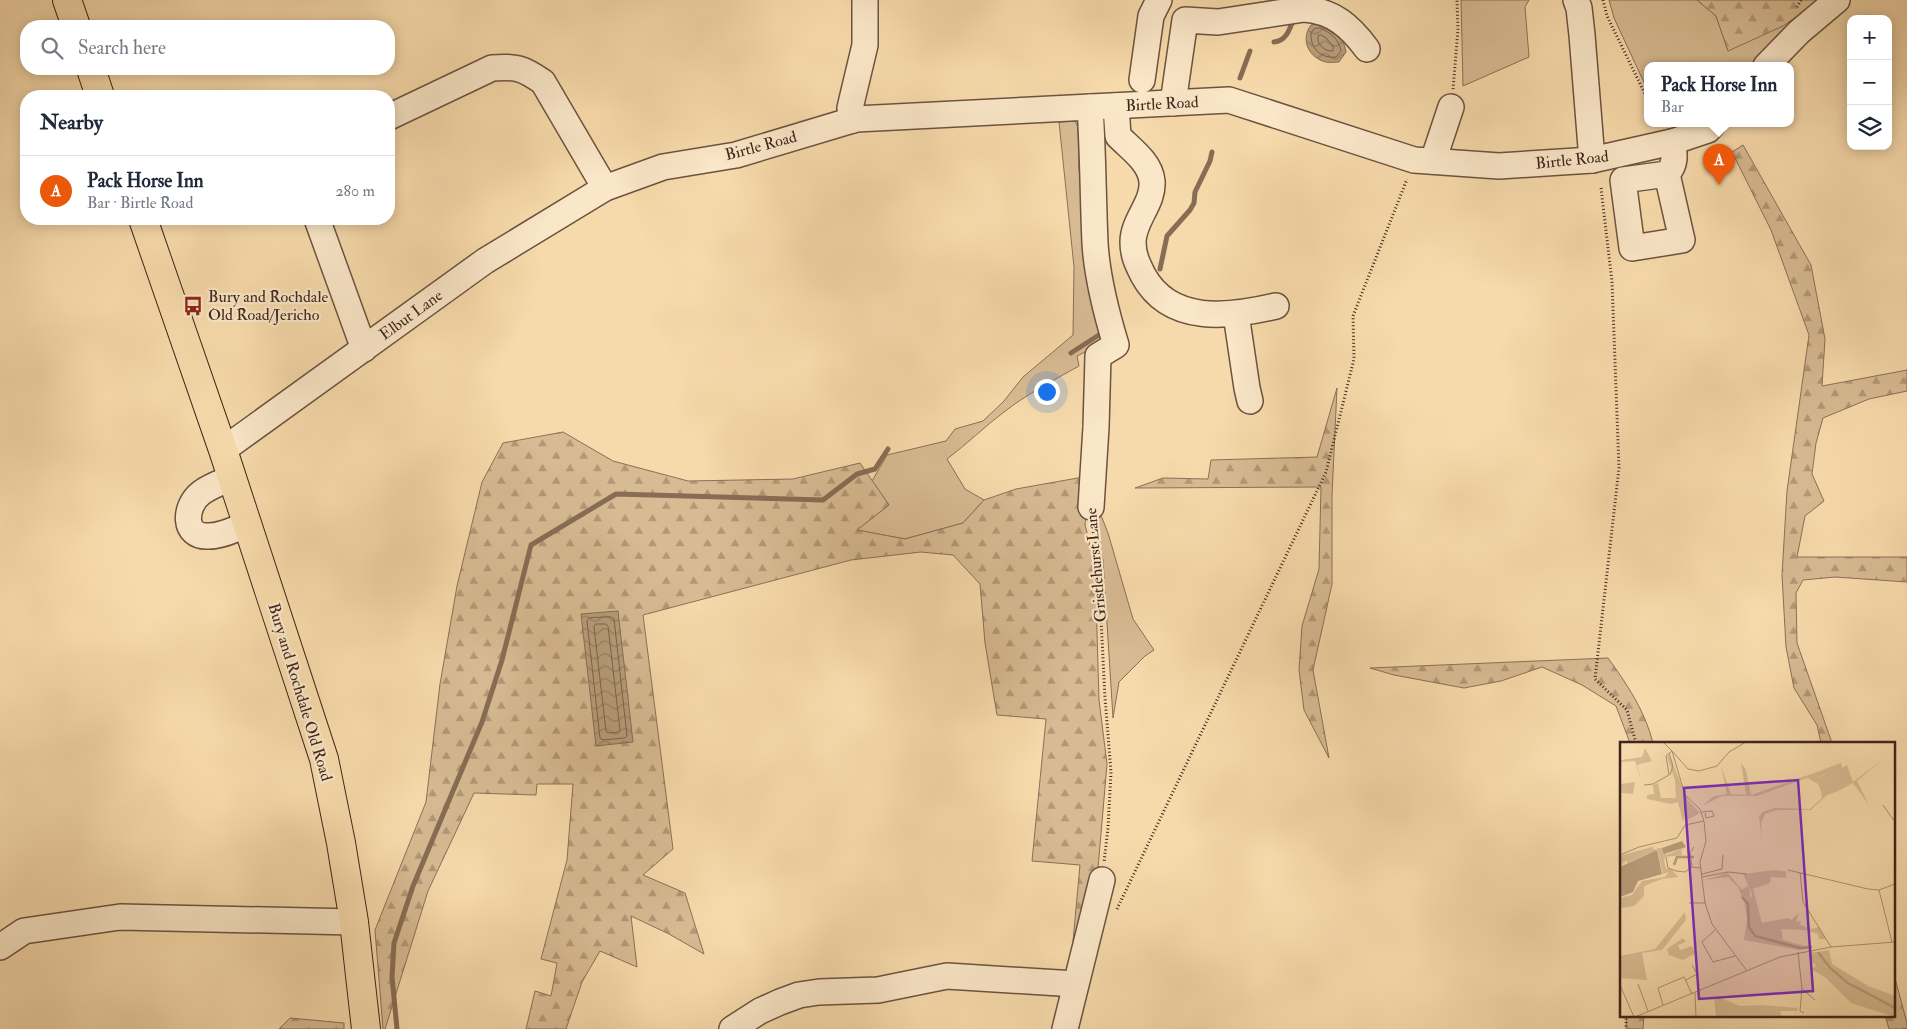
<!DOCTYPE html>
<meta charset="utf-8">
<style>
body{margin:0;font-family:"IM FELL Double Pica",serif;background:#f2f2f3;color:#1f2937}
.controls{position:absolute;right:15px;top:15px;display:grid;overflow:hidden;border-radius:10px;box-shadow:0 2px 12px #0003}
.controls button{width:45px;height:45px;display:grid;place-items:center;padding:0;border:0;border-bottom:1px solid #e0e1e3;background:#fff;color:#1f2937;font:25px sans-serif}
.you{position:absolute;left:1046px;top:391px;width:18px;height:18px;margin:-12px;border:4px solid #fff;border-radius:50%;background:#1a73e8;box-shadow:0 0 0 8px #1a73e833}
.badge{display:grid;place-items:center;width:32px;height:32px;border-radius:50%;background:#ea580c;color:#fff;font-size:16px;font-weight:700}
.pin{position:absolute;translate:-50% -41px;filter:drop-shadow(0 1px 2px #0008)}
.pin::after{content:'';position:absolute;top:26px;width:18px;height:15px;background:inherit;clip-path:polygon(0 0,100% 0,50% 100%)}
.popup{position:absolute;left:1644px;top:62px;width:150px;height:65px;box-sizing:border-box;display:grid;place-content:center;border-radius:10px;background:#fff;filter:drop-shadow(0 1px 4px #0005);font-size:16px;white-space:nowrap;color:#747a83}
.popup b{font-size:19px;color:#1f2937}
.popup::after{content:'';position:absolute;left:50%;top:100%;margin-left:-10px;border:10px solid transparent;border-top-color:#fff}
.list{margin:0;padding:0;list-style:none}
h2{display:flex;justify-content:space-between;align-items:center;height:65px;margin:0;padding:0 20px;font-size:21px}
h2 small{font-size:16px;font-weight:400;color:#747a83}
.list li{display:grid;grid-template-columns:32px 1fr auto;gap:15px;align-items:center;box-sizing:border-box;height:70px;padding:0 20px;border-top:1px solid #e0e1e3}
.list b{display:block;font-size:19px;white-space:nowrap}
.list p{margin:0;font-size:16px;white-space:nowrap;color:#747a83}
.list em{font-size:16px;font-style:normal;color:#747a83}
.icon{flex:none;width:28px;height:28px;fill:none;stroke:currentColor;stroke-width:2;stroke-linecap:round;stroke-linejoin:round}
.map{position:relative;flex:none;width:1907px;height:1029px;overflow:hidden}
.search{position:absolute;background:#fff;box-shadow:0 2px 12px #0003;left:20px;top:20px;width:375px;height:55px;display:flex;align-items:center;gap:12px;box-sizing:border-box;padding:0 18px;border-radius:20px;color:#747a83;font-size:19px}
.panel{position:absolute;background:#fff;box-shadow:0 2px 12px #0003;left:20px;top:90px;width:375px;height:135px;border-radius:20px}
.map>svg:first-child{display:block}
.green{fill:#d8bb93;stroke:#8b7058}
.forest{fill:url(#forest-firs);stroke:#8b7058}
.water{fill:url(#water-waves);stroke:#876d54}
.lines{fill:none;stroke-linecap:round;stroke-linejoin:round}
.shore{stroke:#7b624b;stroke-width:1}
.stream{stroke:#876d54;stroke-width:5}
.minor-casing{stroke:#6c5340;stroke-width:28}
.major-casing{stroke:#3e261c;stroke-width:30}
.path{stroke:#3e261c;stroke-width:3;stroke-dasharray:1 2.5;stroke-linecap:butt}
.minor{stroke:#fae7c8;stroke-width:25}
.major{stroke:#f7daab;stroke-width:28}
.labels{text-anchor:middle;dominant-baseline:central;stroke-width:4.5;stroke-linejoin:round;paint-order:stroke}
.street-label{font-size:16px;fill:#3e261c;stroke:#fae7c8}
.poi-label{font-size:16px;fill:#3e261c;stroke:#fae7c8;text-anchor:start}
.inset-river{fill:none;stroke:#b89d7a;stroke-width:2.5}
.inset-road{fill:none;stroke:#ad9272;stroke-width:1}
.view{fill:#7b2cbf;fill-opacity:0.15;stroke:#7b2cbf;stroke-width:2.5}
.inset-edge{fill:none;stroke:#3e261c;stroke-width:2.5}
</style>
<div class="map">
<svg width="1907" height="1029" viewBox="0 0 1907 1029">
<defs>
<pattern id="forest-firs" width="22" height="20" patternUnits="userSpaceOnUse" patternTransform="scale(1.25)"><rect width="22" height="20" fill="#d8bb93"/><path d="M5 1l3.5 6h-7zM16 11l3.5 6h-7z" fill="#b19877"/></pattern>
<pattern id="water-waves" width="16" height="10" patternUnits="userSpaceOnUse" patternTransform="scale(1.25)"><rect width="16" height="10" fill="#b89d7a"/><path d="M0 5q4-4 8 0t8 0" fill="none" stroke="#978063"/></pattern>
</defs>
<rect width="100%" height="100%" fill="#f7daab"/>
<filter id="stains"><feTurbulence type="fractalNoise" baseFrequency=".004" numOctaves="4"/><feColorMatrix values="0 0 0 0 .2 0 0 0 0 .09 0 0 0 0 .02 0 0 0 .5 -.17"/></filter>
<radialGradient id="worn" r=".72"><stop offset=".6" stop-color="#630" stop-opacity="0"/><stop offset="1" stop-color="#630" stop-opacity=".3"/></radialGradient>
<!-- green -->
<g class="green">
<polygon points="1461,0 1529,0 1525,7 1529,57 1463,86"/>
<polygon points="1609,0 1697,0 1716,16 1728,50 1818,1 1755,66 1648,66 1648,91 1614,18"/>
<path d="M1075,121L1078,127L1079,170L1107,341L1077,356L1079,366C1054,380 1027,394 1004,412C984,427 967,444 947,459L965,489L984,500L963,523L905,539L856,530L889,505L872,481L887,455L946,441L955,429L983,421L1004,401L1023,377L1073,335L1074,267L1059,122Z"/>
<polygon points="1095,500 1108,533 1133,619 1154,650 1145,656 1119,682 1113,718 1103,560 1097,536"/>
</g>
<!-- forest -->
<g class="forest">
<polygon points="1697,0 1821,0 1783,26 1728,51 1716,16"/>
<polygon points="1743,145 1811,265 1825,339 1822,386 1907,370 1907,391 1869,399 1823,418 1816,443 1812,474 1824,501 1805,516 1797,557 1907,557 1907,582 1835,577 1803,580 1796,593 1797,643 1832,743 1821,743 1817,725 1794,688 1786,647 1782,575 1787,491 1809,335 1771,230 1732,152"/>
<polygon points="1337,388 1332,495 1332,584 1313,670 1329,758 1304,710 1299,670 1302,626 1319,569 1321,487 1135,488 1163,478 1208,479 1211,460 1317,457"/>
<polygon points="563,432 613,461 688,481 793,479 860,463 889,505 857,530 905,539 963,523 984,500 1016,489 1089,476 1085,525 1095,564 1099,700 1107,764 1097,880 1081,942 1073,941 1080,865 1032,861 1046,719 997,715 985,643 980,584 953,555 921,552 851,560 643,615 673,849 643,875 685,893 704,954 669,934 631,916 637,967 600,951 582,982 566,1029 526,1029 535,991 551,996 557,963 541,959 567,860 573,784 537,784 536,795 474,793 428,891 385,1029 383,1029 375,930 426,802 440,684 457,586 482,482 503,443"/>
<path d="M1608,658C1627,684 1645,711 1653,743H1630L1616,706L1582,685L1542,667L1501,681L1464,688L1394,675L1370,668Z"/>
<polygon points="1893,971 1907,1023 1907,1029 1889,1029 1885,1015 1893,1015"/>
<polygon points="1627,1015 1644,1015 1643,1029 1626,1029"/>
<polygon points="290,1018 344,1023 344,1029 279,1029"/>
</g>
<!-- water -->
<g class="water">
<path d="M1321,23C1336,30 1343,35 1346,52L1339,62C1335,62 1330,63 1326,62C1309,58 1300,40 1311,25Z"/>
<polygon points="618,611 633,742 596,746 581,614"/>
</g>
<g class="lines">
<!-- shore -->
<g class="shore">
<path d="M1320,28C1331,33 1339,39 1341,51L1336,57C1321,59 1310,48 1311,33L1314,29Z"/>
<path d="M1321,35L1326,38L1333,46V51C1325,52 1316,44 1318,36Z"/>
<polygon points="611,617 614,619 627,736 625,738 602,740 600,738 587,621 589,618"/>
<polygon points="596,624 606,624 608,626 620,730 618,732 608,733 606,731 594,627"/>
</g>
<!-- stream -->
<g class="stream">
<path d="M1274,42C1287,41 1290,28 1294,18"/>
<polyline points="1240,78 1250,51"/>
<polyline points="1160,269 1167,236 1190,210 1194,203 1195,192 1210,161 1212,152"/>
<polyline points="1071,353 1105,331"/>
<polyline points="397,1029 392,977 394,943 413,886 482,722 502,660 531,545 616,494 823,500 857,474 875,469 888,449"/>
</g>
<defs>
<g id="minor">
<polyline points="1576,0 1579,8 1582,35 1592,160"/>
<polyline points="1766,66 1799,32 1837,0"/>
<polyline points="1142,80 1151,16 1159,0"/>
<path d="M1173,103L1185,20L1218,22L1304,9C1333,11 1350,26 1367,49"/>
<path d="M1116,106L1118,136C1131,149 1150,162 1152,181C1154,203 1133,220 1133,242C1133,255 1137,263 1143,275C1170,325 1229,317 1276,306"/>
<path d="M1090,107C1093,152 1093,197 1095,243C1097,277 1106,312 1116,345L1098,356L1096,427L1091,507"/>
<path d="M389,117L492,68C516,66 523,68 543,82L605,188"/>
<polyline points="853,120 850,108 865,45 865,0"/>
<polyline points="1433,161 1451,107"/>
<path d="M1667,174L1623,180L1632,248L1682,240L1667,174C1676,164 1675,155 1672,142"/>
<polyline points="317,219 364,349"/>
<polyline points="1236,314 1247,388 1250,401"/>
<polyline points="223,450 485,261 605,188 663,167 736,155 856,119 1229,100 1414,160 1499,166 1592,160 1672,142 1708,130 1713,124"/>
<path d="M232,478C222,482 210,486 201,493C184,506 182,538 209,536C222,536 235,529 246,525"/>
<polyline points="0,947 24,931 120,917 354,922"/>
<polyline points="732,1029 760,1011 780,1002 799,995 819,992 878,990 947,976 1075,984"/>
<polyline points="1065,1029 1102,880"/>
</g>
<g id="major">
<polyline points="67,0 76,26"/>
<polyline points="91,69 100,96"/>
<polyline points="143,219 223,450 324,759 341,843 354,922 366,1029"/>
</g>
</defs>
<!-- minor casing -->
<use href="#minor" class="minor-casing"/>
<!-- major casing -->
<use href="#major" class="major-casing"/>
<!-- path -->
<g class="path">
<polyline points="1603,0 1607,16 1648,100"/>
<polyline points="1797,7 1801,0"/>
<polyline points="1453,89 1458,30 1457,0"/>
<polyline points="1601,188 1612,282 1619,468 1595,679 1627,710 1636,743"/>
<polyline points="1092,525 1098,558 1105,698 1111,772 1108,828 1104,862"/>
<polyline points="1117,909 1326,472 1354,359 1353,316 1407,179"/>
<polyline points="1626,1015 1626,1029"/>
</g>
<!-- minor -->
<use href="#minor" class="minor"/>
<!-- major -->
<use href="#major" class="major"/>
</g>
<!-- icons -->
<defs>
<symbol id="bus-bare" viewBox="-9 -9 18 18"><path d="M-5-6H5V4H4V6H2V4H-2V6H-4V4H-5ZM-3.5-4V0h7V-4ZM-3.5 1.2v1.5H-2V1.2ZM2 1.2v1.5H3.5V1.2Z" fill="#8f2418" stroke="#fae7c8" stroke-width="2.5" paint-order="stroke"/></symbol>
</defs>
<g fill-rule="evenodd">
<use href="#bus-bare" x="179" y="292" width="28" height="28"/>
</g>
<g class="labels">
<!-- street labels -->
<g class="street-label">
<text transform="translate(1162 104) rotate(-3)">Birtle Road</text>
<text transform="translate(761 146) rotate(-15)">Birtle Road</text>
<text transform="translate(1572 160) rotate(-6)">Birtle Road</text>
<text transform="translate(411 315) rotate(-36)">Elbut Lane</text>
<text transform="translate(1096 565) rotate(-95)">Gristlehurst Lane</text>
<text transform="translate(300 692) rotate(73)">Bury and Rochdale Old Road</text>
</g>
<!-- poi labels -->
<g class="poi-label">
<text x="208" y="297">Bury and Rochdale<tspan x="208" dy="18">Old Road/Jericho</tspan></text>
</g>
</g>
<!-- overview -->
<g transform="translate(1620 742)">
<rect width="275" height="275" fill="#f7daab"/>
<path d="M262,18L237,39L249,63L233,41L218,49H201L198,42L204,33L198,35L194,31L221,21L222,26L227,23L233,40ZM15,40L13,52L2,51L0,42ZM65,55L80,71L65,79L67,67ZM35,104L32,106L37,108L7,121V118L1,123L5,124L0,125V114ZM66,105L61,108L62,113L45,115L44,118L46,127L50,126L58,135L42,137L24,144V154L14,164L0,166V156L12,153L22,139L45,135L49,130L43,132L37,106H42L46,113ZM108,131L122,148L127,144L129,146L131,158L122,155L118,145L108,135L84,138ZM65,170L66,178L42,208L22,211L27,238L0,236V214L35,207ZM63,196L66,200L58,203L60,208L72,204L76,211L63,218L49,213L47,207Z" fill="#d8bb93"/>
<path d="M25,6L32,19L17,23L21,38L15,19L2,20L0,28L1,18L22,15ZM49,13L71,65L65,70L63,80L58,60L51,62L27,57V53L34,52L33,43L38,41L41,56H56L55,38L47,15ZM121,21L126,28L131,53L194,31L198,35L210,32L198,42L187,36L137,54H102L82,64L94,54L107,52L101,24L111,52L126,53ZM215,47L218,49L207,53L191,68H156L145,72L141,81L142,100L139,74L143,70L154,66L190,67L202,56L201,49ZM155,128L175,131L166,130V136L151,135L150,141L133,147L142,181L168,176L171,178L179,171L176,180L181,179L180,183L192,187L199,185L206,197H199L198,192L185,188L161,187L163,198L191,206L179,208L124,198L127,177L124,158L128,154L131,157L132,152L123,132ZM209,208L212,222L248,244L275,254V265L240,248L211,226L199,210ZM197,210L209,227L230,243L275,267V275L231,261L206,236L191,227L196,224L189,217V211ZM98,255L120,264L142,263L178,266L177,269H160L162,275H96L94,256Z" fill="#d8bb93"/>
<path d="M62,99L66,105L44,112L42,106ZM37,108L42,132L18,139L13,150L0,155V125Z" fill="#b89d7a"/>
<path class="inset-river" d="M54,123L57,115H74M122,155L128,162L129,185L135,194L180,206L192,205M198,210L210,226L228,241L275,266"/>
<path class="inset-road" d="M43,0L52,9L65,53L80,67L84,79L86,99L80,120L85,161L92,182L127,229M49,11L53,24L50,33M24,43L33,42L49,33L46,14L52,9L68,27L79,29L97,24L109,10L126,0M263,63L275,80M82,70L92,69L94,74L86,76L85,71M74,105L70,111L72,125L81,126M0,113L19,105L57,96L65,83L84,79M46,115L48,126L56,129L65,130L72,125M168,128L248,147L259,148L275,142M180,130L183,160L211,205M82,132L102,127L103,113M82,135L108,130L127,132M259,148L272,200M69,161H86M95,188L82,200L93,220L115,214M178,210L182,247L180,269L184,271M66,238L77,232L72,223M18,242L28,269M0,243L14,275M182,247L195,258M75,251L76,275M43,263L38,246L64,235L72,252M15,275L160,215L211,205L275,200"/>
<path class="view" d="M178,38L193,249L79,257L64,46Z"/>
<rect width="275" height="275" class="inset-edge"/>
</g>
<rect width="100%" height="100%" filter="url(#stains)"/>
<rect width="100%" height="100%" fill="url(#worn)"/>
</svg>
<div class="controls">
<button>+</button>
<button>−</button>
<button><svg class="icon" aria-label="layers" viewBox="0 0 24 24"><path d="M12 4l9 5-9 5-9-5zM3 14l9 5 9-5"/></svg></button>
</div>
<div class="you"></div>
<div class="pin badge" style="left:1719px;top:185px">A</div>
<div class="popup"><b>Pack Horse Inn</b>Bar</div>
<div class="search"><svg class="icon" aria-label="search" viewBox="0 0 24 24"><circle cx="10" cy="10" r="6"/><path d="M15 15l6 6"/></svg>Search here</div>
<section class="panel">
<h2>Nearby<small></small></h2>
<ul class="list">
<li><span class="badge">A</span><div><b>Pack Horse Inn</b><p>Bar · Birtle Road</p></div><em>280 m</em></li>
</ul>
</section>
</div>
